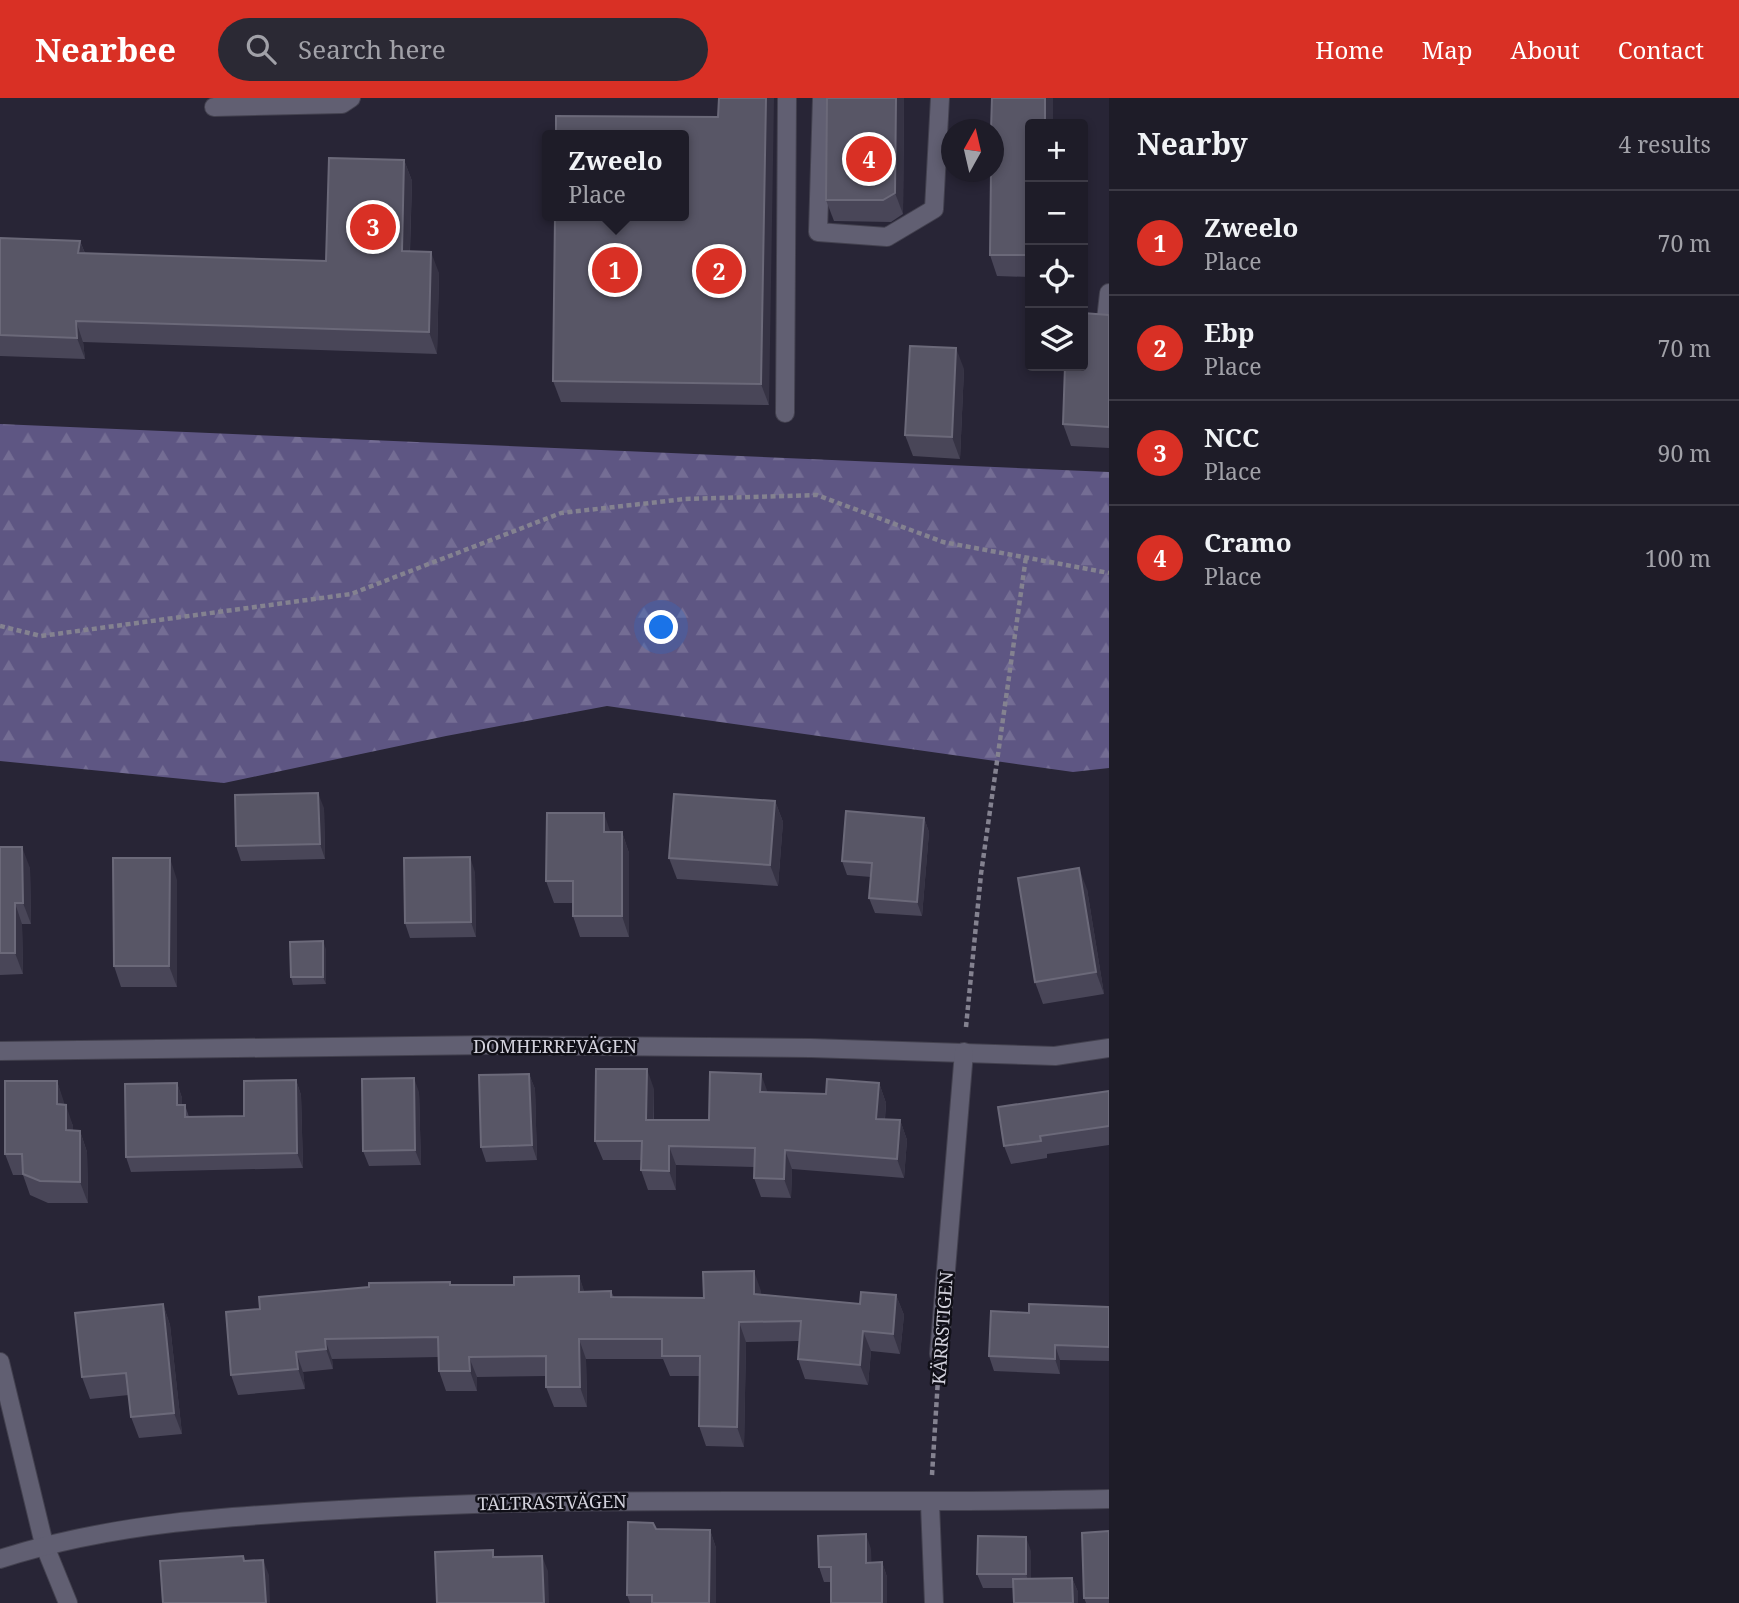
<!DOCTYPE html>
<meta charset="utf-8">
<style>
body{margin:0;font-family:"Noto Serif",serif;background:#2b2934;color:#f1f3f6}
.controls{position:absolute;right:21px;top:21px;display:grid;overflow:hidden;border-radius:7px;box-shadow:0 4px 10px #0003}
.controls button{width:63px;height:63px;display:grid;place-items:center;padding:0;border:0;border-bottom:2px solid #3c3a45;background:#1e1c28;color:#f1f3f6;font:35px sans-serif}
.compass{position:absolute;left:941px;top:21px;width:63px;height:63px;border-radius:50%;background:#1e1c28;box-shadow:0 4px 10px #0003;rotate:8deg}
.you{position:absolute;left:662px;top:530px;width:24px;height:24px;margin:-18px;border:5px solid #fff;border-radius:50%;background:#1a73e8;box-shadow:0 0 0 10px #1a73e833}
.badge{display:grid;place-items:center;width:46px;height:46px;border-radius:50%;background:#d93025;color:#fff;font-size:23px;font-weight:700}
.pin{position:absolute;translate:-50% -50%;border:4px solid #fff;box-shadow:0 2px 7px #0006}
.popup{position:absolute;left:542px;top:32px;width:147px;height:91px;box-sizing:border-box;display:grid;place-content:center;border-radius:7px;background:#1e1c28;filter:drop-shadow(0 2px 5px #0005);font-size:23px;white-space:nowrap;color:#a1a1a8}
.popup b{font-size:26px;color:#f1f3f6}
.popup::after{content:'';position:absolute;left:50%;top:100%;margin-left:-14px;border:14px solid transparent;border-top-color:#1e1c28}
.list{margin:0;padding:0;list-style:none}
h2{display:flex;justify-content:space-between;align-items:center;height:91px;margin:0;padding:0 28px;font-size:30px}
h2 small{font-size:23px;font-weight:400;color:#a1a1a8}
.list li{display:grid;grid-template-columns:46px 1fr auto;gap:21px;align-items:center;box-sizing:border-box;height:105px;padding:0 28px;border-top:2px solid #3c3a45}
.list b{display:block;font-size:26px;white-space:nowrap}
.list p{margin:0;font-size:23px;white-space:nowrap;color:#a1a1a8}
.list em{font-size:23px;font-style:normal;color:#a1a1a8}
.icon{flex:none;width:38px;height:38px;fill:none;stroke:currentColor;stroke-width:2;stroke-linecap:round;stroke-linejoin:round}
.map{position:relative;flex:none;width:1109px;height:1505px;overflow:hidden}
header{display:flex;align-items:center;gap:42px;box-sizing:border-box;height:98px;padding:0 35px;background:#d93025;color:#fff}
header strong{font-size:33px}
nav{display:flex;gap:38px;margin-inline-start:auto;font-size:24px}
.search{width:490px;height:63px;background:#2b2934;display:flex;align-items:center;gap:18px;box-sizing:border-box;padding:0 24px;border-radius:38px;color:#a1a1a8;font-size:26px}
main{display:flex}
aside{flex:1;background:#1e1c28}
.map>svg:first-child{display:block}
.forest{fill:url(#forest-firs)}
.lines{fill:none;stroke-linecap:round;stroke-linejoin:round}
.minor-casing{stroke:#43414f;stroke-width:20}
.path{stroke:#848290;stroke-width:4.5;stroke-dasharray:5 3.5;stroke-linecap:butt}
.minor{stroke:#615f72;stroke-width:18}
.wall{fill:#494658}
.shaded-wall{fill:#363344}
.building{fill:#585666;stroke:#6b6979;stroke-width:2}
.labels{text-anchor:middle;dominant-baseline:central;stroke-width:5;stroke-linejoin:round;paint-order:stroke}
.street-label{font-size:18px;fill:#d3d2dd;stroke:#100f17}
</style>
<header>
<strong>Nearbee</strong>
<div class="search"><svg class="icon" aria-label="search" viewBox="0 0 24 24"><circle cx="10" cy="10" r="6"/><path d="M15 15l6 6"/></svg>Search here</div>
<nav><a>Home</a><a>Map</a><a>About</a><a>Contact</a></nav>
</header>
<main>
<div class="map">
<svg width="1109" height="1505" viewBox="0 0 1109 1505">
<defs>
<pattern id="forest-firs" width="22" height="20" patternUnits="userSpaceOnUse" patternTransform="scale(1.75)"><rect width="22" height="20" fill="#5e5683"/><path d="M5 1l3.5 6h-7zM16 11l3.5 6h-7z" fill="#746d94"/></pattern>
</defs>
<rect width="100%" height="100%" fill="#282536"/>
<!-- forest -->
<polygon class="forest" points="0,326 1109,374 1109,670 1073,674 607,608 446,638 224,685 0,663"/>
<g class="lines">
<defs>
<g id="minor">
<polyline points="822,0 818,134 887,139 934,111 940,0"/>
<polyline points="214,9 342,6 351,0"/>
<polyline points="1106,222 1109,195"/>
<polyline points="785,315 787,0"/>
<polyline points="0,953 489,947 811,950 1055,958 1109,950"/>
<polyline points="939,1256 964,954"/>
<polyline points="0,1264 44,1446 68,1505"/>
<polyline points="930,1406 934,1505"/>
<path d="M0,1461C120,1422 250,1417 376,1410C620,1397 865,1407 1109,1401"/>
</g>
</defs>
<!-- minor casing -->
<use href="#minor" class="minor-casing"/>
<!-- path -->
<g class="path">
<polyline points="0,528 41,538 351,496 561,415 685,401 817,397 943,444 1109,475"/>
<polyline points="966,929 981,776 1026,459"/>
<polyline points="932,1377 938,1281"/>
</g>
<!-- minor -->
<use href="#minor" class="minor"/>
</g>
<!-- wall -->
<g class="wall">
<polygon points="827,0 904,0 903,116 891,124 834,123 826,102"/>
<polygon points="992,0 1053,0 1053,26 1030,26 1030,179 997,178 990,157"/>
<polygon points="718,19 769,307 561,304 553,283"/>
<polygon points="404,62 412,83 410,153 439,175 437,256 83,244 85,261 0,258 0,140 80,143 85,155 326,163"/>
<polygon points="1109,217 1109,350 1071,348 1063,326"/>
<polygon points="964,271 960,361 913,358 905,337"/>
<polygon points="775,703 783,724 778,788 677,781 669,760"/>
<polygon points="324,710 325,761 241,763 236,748"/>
<polygon points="924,720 929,734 922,818 875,815 869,800 871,779 847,777 842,763"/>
<polygon points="610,734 622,734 629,755 629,839 580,839 573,818 573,805 554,805 546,783"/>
<polygon points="0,749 30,770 31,826 22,826 23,876 0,877"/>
<polygon points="475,774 476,839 410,840 405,825"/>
<polygon points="177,782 177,889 121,889 114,868"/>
<polygon points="1087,791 1104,896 1043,906 1035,884"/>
<polygon points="326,851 326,886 293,887 291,879"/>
<polygon points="529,976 535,991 537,1062 486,1064 481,1049"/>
<polygon points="296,982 301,997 303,1070 131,1074 126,1059 177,985 182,1000 182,1007 185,1007 189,1019 244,1018"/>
<polygon points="57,983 64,1007 73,1028 73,1032 80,1033 87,1054 88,1105 48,1105 30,1097 23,1077 13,1077 5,1056"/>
<polygon points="879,985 886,1005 885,1021 900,1022 907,1042 904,1080 792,1071 791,1100 761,1099 754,1080 754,1069 676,1067 676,1092 648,1092 641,1072 641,1062 603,1062 595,1043 654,991 654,1022 709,1022 768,995 826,996"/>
<polygon points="1109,993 1109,1047 1047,1056 1047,1060 1011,1066 1004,1048"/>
<polygon points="419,994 421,1067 369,1068 363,1053"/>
<polygon points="579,1178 584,1194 611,1193 614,1199 704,1200 761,1193 761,1197 860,1206 896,1197 904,1217 900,1256 871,1253 868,1287 805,1281 798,1261 799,1243 746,1244 744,1349 706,1348 699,1328 700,1278 670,1278 663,1261 586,1261 587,1309 554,1309 546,1289 546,1278 477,1279 477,1293 446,1293 439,1273 439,1259 332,1261 333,1271 303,1274 305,1291 238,1297 231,1277 260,1211 450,1184 451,1187 514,1187"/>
<polygon points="163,1206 170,1227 182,1336 139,1340 131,1319 129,1297 90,1301 82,1279"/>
<polygon points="1109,1209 1109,1263 1060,1262 1060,1276 994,1273 989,1258 1029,1215"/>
<polygon points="656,1431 710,1432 716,1450 716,1505 630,1505 627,1497"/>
<polygon points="1109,1433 1109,1505 1086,1505 1084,1500"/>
<polygon points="871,1451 871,1465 882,1464 887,1479 887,1505 831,1505 831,1484 824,1484 819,1469"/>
<polygon points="1031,1453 1031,1480 1072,1480 1078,1494 1013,1490 983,1490 977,1476"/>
</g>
<!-- shaded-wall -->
<g class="shaded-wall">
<polygon points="766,0 774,0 769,307 761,286"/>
<polygon points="896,0 904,0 903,116 895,95"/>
<rect x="1045" y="0" width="8" height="26"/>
<polygon points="404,62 412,83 409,174 402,153"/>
<polygon points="80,143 88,164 78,155"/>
<polygon points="431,154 439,175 437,256 429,234"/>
<polygon points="76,223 83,244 85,261 77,240"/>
<polygon points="956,250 964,271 960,361 952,339"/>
<polygon points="318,695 324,710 325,761 320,746"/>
<polygon points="775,703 783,724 778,788 770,767"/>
<polygon points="604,715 611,736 604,734"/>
<polygon points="924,720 929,734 922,818 917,804"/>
<polygon points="622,734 629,755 629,839 622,818"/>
<polygon points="22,749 30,770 31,826 23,805"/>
<polygon points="470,759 475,774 476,839 471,824"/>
<polygon points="170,760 177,782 177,889 169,868"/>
<polygon points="1079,770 1087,791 1104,896 1096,874"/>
<polygon points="15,805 22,826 23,876 15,855"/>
<polygon points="323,843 326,851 326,886 323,879"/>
<polygon points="647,971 654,991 653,1041 646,1022"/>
<polygon points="529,976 535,991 537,1062 532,1047"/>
<polygon points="761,976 768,995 760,994"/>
<polygon points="414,980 419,994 421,1067 415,1052"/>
<polygon points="296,982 301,997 303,1070 297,1055"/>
<polygon points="57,983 64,1004 65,1028 57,1006"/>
<polygon points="177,985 182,1000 182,1022 177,1007"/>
<polygon points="879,985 886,1005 883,1040 876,1021"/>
<polygon points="66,1007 73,1028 73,1054 66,1032"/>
<polygon points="900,1022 907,1042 904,1080 897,1061"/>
<polygon points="80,1033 87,1054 88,1105 80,1084"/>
<polygon points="669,1048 676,1067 676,1092 669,1073"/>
<polygon points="785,1052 792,1071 791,1100 784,1081"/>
<polygon points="754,1173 761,1193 761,1216 754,1196"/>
<polygon points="579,1178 586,1198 579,1194"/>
<polygon points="896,1197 904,1217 900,1256 893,1236"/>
<polygon points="163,1206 170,1227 182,1336 174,1315"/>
<polygon points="739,1224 746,1244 744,1349 737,1329"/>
<polygon points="863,1233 871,1253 868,1287 860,1267"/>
<polygon points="325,1241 332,1261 333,1271 326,1251"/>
<polygon points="579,1241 586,1261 587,1309 580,1289"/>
<polygon points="1055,1247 1060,1262 1060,1276 1055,1261"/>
<polygon points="296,1254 303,1274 305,1291 298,1271"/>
<polygon points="469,1259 477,1279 477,1293 470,1273"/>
<polygon points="710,1432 716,1450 716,1505 709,1505"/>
<polygon points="866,1436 871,1451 872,1479 866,1465"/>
<polygon points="1026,1439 1031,1453 1031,1491 1026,1476"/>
<polygon points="542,1458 548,1473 549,1505 544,1505"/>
<polygon points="263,1462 269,1477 270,1505 266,1505"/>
<polygon points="882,1464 887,1479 887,1505 882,1505"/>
<polygon points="1072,1480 1078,1494 1078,1505 1073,1505"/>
</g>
<!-- building -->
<g class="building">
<polygon points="719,0 766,0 761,286 553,283 555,118 683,118 683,37 556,37 556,18 718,19"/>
<polygon points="827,0 896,0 895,95 883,102 826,102"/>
<polygon points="992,0 1045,0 1045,26 1030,26 1030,157 990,157 991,74 993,74 993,32 991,32"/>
<polygon points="329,60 404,62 402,153 431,154 429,234 76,223 77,240 0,237 0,140 80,143 78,155 326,163"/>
<polygon points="1083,215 1109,217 1109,329 1063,326 1065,268 1083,268"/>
<polygon points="910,248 956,250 952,339 905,337"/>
<polygon points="318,695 320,746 236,748 235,697"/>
<polygon points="674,696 775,703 770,767 669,760"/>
<polygon points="846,713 924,720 917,804 869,800 872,765 842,763"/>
<polygon points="547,715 604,715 604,734 622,734 622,818 573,818 573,783 546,783"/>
<polygon points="0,749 22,749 23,805 15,805 15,855 0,855"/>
<polygon points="470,759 471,824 405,825 404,760"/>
<polygon points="113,760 170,760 169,868 114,868"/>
<polygon points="1079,770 1096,874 1035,884 1018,780"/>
<polygon points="323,843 323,879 291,879 290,844"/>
<polygon points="596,971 647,971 646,1022 709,1022 710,974 761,976 760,994 826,996 827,981 879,985 876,1021 900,1022 897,1061 785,1052 784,1081 754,1080 755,1050 669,1048 669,1073 641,1072 642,1043 595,1043"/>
<polygon points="529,976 532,1047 481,1049 479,977"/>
<polygon points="414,980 415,1052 363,1053 362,981"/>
<polygon points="296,982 297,1055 126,1059 125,986 177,985 177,1007 185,1007 185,1019 244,1018 244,983"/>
<polygon points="5,983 57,983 57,1006 66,1007 66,1032 80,1033 80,1084 40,1083 23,1076 22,1056 5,1056"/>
<polygon points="1109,993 1109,1028 1040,1038 1041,1043 1004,1048 998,1009"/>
<polygon points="754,1173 754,1196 860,1206 861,1194 896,1197 893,1236 863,1233 860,1267 798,1261 801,1223 739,1224 737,1329 699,1328 700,1258 662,1258 662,1241 579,1241 580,1289 546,1289 546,1258 469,1259 470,1273 439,1273 438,1239 325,1241 326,1251 296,1254 298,1271 231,1277 226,1214 260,1211 259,1199 369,1189 369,1185 450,1184 450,1187 514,1187 514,1179 579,1178 579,1194 611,1193 611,1199 704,1200 703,1174"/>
<polygon points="163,1206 174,1315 131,1319 126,1275 82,1279 75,1215"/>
<polygon points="1029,1206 1109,1209 1109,1249 1055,1247 1055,1261 989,1258 991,1213 1029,1215"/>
<polygon points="628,1424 653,1425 656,1431 710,1432 709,1505 652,1505 652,1497 627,1497"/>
<polygon points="1109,1433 1109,1500 1084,1500 1082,1435"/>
<polygon points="866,1436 866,1465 882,1464 882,1505 831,1505 831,1469 819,1469 818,1438"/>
<polygon points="978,1438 1026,1439 1026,1476 977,1476"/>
<polygon points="493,1452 493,1459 542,1458 544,1505 437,1505 435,1454"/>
<polygon points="243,1458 244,1463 263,1462 266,1505 163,1505 160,1463"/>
<polygon points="1072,1480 1073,1505 1014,1505 1013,1481"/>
</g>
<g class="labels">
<!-- street labels -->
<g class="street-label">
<text x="555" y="948">DOMHERREVÄGEN</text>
<text transform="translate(942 1230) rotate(-86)">KÄRRSTIGEN</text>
<text transform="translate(552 1404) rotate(-1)">TALTRASTVÄGEN</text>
</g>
</g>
</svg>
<div class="controls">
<button>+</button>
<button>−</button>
<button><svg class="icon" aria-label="locate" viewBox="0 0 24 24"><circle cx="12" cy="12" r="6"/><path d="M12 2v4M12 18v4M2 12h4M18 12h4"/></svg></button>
<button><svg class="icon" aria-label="layers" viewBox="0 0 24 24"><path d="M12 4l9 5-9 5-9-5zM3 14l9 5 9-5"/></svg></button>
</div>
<svg class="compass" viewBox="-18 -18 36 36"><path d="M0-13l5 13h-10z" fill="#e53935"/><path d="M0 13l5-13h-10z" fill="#a1a1a8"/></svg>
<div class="you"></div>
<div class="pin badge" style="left:615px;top:172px">1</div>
<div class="popup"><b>Zweelo</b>Place</div>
<div class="pin badge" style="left:719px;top:173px">2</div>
<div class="pin badge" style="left:373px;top:129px">3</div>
<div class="pin badge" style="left:869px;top:61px">4</div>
</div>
<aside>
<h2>Nearby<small>4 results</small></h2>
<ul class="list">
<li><span class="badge">1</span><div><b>Zweelo</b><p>Place</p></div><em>70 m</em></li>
<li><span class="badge">2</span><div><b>Ebp</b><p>Place</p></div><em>70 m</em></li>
<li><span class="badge">3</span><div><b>NCC</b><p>Place</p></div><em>90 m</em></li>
<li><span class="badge">4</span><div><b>Cramo</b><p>Place</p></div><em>100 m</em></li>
</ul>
</aside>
</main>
